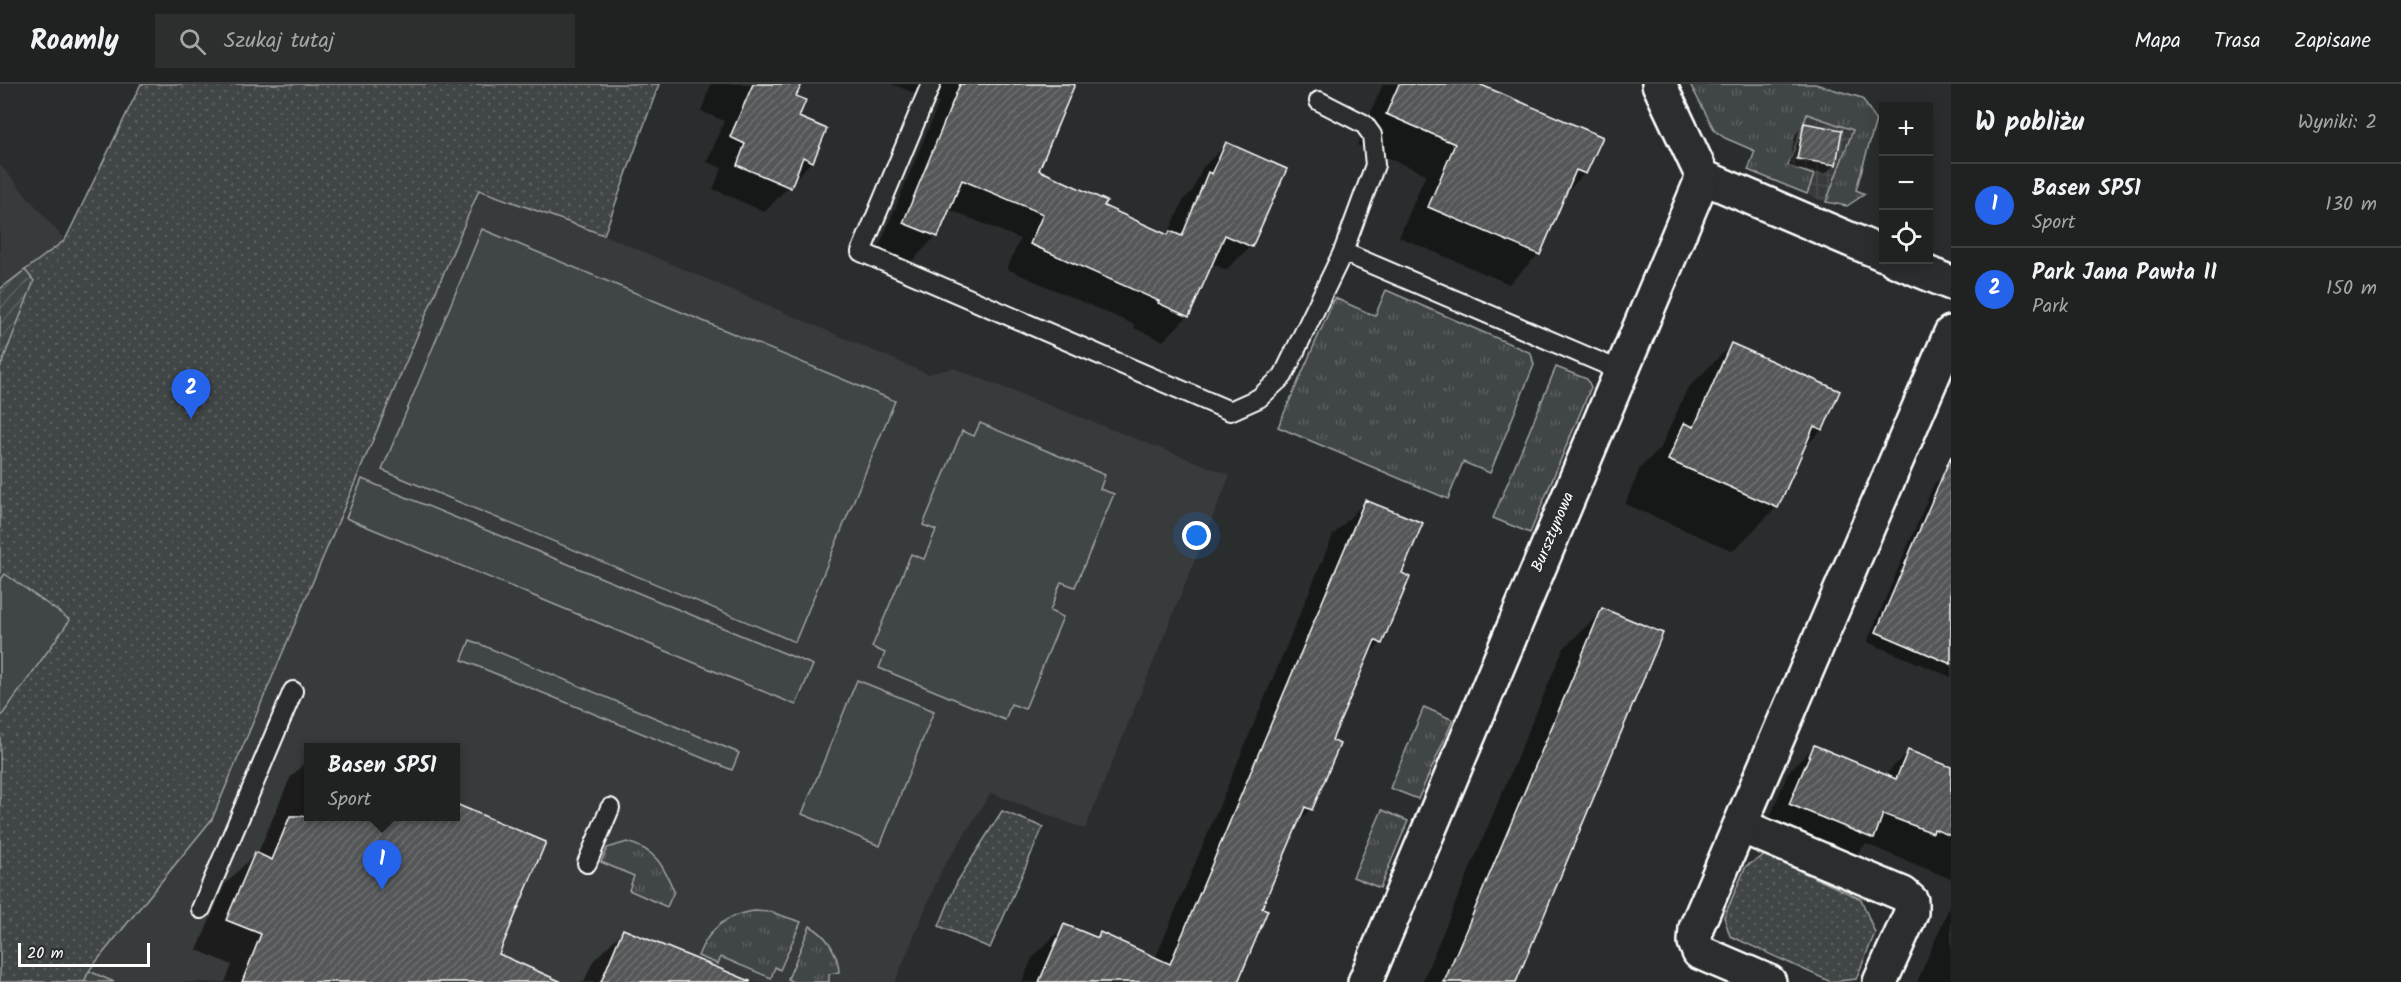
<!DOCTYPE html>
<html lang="pl">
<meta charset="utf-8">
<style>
body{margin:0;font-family:Kalam,sans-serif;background:#2d2f2f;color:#f1f3f6}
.controls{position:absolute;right:18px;top:18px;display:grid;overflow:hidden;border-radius:0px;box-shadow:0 3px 15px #0003}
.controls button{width:54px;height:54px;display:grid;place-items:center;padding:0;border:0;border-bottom:2px solid #3d3f40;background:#202222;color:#f1f3f6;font:30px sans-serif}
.scale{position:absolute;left:18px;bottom:15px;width:132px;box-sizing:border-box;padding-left:6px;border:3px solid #fff;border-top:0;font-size:16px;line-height:21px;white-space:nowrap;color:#fff;-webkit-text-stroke:4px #2a2d2e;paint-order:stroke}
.you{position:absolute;left:1197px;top:452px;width:21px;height:21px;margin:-15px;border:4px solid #fff;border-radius:50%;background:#1a73e8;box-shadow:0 0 0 9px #1a73e833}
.badge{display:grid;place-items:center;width:39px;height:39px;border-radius:50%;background:#2563eb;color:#fff;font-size:20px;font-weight:700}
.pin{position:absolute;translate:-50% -50px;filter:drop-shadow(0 2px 3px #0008)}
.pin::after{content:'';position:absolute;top:32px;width:21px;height:18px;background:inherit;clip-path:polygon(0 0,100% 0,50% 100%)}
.popup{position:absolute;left:304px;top:659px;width:156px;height:78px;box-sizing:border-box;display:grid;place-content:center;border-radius:0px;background:#202222;filter:drop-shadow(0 2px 4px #0005);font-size:20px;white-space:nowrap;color:#a2a4a5}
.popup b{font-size:22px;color:#f1f3f6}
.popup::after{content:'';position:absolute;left:50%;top:100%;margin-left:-12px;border:12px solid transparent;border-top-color:#202222}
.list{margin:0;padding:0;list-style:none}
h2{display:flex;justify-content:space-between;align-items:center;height:78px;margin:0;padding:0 24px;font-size:26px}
h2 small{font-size:20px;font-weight:400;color:#a2a4a5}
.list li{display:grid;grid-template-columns:39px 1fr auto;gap:18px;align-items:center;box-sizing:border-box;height:84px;padding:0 24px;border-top:2px solid #3d3f40}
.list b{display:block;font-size:22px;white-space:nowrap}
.list p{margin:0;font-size:20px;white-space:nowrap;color:#a2a4a5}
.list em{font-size:20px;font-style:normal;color:#a2a4a5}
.icon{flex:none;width:33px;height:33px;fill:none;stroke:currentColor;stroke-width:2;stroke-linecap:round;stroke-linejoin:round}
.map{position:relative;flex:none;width:1951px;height:898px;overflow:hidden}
header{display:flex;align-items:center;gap:36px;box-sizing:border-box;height:84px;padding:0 30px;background:#202222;border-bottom:2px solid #3d3f40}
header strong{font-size:28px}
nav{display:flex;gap:33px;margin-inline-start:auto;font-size:21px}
.search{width:420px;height:54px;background:#2d2f2f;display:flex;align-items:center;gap:15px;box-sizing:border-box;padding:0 21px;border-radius:0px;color:#a2a4a5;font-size:22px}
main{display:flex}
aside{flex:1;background:#202222}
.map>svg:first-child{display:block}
.built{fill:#373a3b;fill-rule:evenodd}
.industrial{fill:url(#industrial-grid)}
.grass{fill:url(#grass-tufts);stroke:#a0a2a2;stroke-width:1.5}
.park{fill:url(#park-dots);stroke:#a0a2a2;stroke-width:1.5}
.garden{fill:url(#garden-furrows);stroke:#a0a2a2;stroke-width:1.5}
.pitch{fill:#414445;stroke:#a0a2a2;stroke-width:1.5}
.shadow{fill:#0007}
.building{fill:url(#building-hatch);stroke:#fff;stroke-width:1.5}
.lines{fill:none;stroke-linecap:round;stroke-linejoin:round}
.service-casing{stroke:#fff;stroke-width:22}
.minor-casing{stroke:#fff;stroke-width:38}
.service{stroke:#2a2d2e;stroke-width:18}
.minor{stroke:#2a2d2e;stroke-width:33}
.labels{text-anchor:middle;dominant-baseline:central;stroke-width:4.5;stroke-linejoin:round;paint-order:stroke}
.street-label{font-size:16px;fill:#fff;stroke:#2a2d2e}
</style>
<header>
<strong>Roamly</strong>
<div class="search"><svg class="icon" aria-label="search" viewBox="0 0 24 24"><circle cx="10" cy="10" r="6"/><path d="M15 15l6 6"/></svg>Szukaj tutaj</div>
<nav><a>Mapa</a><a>Trasa</a><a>Zapisane</a></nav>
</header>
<main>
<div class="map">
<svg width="1951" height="898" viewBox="0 0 1951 898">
<defs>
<pattern id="industrial-grid" width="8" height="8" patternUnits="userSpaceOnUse" patternTransform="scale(1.5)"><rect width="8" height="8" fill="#373a3b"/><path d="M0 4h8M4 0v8" fill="none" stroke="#4b4e4f"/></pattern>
<pattern id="grass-tufts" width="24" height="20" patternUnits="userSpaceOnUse" patternTransform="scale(1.5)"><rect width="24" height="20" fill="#414445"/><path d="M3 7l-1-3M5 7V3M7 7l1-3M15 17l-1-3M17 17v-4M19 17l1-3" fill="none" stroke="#5e6061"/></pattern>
<pattern id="park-dots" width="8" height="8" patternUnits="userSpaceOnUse" patternTransform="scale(1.5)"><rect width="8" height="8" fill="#414445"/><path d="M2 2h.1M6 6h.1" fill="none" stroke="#5e6061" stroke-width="1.8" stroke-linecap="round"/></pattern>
<pattern id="garden-furrows" width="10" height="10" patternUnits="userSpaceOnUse" patternTransform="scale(1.5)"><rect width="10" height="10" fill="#414445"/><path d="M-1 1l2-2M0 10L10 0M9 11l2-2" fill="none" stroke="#5e6061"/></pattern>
<pattern id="building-hatch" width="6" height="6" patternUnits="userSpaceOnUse" patternTransform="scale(1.5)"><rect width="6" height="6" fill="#555758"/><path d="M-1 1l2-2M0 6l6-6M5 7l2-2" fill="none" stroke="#6e7071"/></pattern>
</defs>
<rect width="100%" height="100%" fill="#2a2d2e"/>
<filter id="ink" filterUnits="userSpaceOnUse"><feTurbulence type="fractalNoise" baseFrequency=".0167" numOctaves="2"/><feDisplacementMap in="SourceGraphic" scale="12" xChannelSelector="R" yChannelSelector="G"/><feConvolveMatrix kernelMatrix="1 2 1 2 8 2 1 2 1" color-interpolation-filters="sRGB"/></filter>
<g filter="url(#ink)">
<!-- built -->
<g class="built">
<polygon points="0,81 65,156 0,205"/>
<path d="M479,105L604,151L928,290L953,284L1230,391L1085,745L991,709L941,787L895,898H84L91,884L212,735ZM308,664H455V732H308Z"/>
</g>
<!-- industrial -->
<polygon class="industrial" points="1807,30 1853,46 1826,118 1807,110 1813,91 1788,82"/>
<!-- grass -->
<g class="grass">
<polygon points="1690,0 1815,0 1862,14 1876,36 1856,106 1865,110 1847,122 1826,118 1853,46 1807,30 1788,82 1814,91 1807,110 1748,86 1755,67 1725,54 1715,47"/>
<polygon points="1386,206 1531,269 1534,281 1490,389 1463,378 1448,415 1278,343 1335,214 1375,232"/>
<polygon points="1556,283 1587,295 1591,303 1530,449 1493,434"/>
<polygon points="1424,623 1453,636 1418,715 1390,704"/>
<polygon points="1382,726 1408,737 1380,804 1353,793"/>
<path d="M627,758C656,766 663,781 674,807L667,823L629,806L634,792L601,778L607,764Z"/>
<path d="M754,827L771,828L801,838L780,886L775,883L771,894L721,873L718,880L698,872C708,846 726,830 754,827Z"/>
<path d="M810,842C827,851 838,869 839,888L829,890V898H793L788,895Z"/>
</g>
<!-- park -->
<g class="park">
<polygon points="141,0 659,0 604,151 479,106 212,735 91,884 84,898 0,898 0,205 65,156"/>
<polygon points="1002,727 1043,743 990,864 939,842 957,798"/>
<polygon points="1765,771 1861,815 1875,849 1856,895 1831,898 1730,852 1724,833 1746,782"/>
</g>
<!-- garden -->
<polygon class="garden" points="25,186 34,197 0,284 0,205"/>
<!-- pitch -->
<g class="pitch">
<polygon points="482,145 895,317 795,558 382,386"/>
<polygon points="980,339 1105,391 1100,405 1114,410 1075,503 1061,498 1050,527 1063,533 1025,625 1011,620 1005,636 879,584 885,569 872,563 911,470 924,475 936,446 923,441 962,347 974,352"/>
<polygon points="362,395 813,581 796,621 346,434"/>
<polygon points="5,490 70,536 0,634 0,497"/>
<polygon points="470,556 739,669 732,686 462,576"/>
<polygon points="857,596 934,627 880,762 802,730"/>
<polygon points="89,887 114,898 84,898"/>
</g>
<!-- shadow -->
<g class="shadow">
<polygon points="711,0 800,0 795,13 797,34 812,77 765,128 713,105 722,84 707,78 724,37 701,27"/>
<polygon points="892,0 1073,0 1037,86 1102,123 1167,152 1184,115 1193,106 1202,84 1227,60 1251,162 1226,186 1211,179 1187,233 1163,257 1134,244 1135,241 1007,185 1020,155 948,125 936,152 912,177 879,163 939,19"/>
<polygon points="1383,0 1486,0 1484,4 1585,89 1565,110 1539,170 1509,200 1399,153 1426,90 1357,61"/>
<polygon points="1804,41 1835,81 1825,90 1788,84 1795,51"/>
<polygon points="1731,261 1822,346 1801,366 1777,423 1733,467 1625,420 1640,384 1661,363 1687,305"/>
<polygon points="1944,391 1951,394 1951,593 1867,558 1934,400"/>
<polygon points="1365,418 1400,490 1381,559 1365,574 1330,657 1338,661 1311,725 1295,741 1260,825 1235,898 1022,898 1032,874 1065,841 1096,855 1100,850 1155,875 1333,451"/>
<polygon points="1603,526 1514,898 1422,898 1563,565"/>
<polygon points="1814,663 1884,692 1908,668 1951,685 1951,795 1866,760 1846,780 1765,746 1788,688"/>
<polygon points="308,675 308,732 455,732 455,721 544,759 497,871 557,898 225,898 232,881 197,866 225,800 255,770 257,771 290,694"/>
<polygon points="1951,819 1951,898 1917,898"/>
<polygon points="624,846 748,898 584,898 593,877"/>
</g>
<!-- building -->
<g class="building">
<polygon points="753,0 802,0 796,12 806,16 799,33 827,45 813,78 803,73 791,104 737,81 745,60 730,53"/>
<polygon points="960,0 1075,0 1039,86 1107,117 1104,122 1168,151 1170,147 1182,152 1208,88 1212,90 1226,58 1287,85 1252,163 1225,151 1189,233 1158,219 1159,217 1030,160 1043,130 962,96 938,153 903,139"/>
<polygon points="1399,0 1479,0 1603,53 1586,90 1576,86 1540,171 1428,123 1455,60 1386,30"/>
<polygon points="1804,39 1842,46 1836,81 1797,75"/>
<polygon points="1731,259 1840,307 1823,346 1814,342 1778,424 1668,376 1684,339 1694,343"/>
<polygon points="1951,372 1951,580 1876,548"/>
<polygon points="1365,416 1423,439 1402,489 1410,493 1382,560 1375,556 1332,656 1340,660 1312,726 1305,723 1262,824 1268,826 1238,898 1039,898 1064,840 1098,854 1100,848 1170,880"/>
<polygon points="1602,524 1663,549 1516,898 1444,898"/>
<polygon points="1814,661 1896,695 1908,666 1951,683 1951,752 1934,745 1933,749 1883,730 1874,755 1789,720"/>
<polygon points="456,720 546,758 499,870 562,898 242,898 261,850 226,836 255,768 272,776 290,732 456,732"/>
<polygon points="623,845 750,897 750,898 601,898"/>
</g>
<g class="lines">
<defs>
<g id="service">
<polyline points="931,0 861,168 1230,327 1259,314 1283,292 1343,168 1621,287"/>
<polyline points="1319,17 1364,40 1372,51 1375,81 1343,168"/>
<polyline points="587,779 610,724"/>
<polyline points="201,825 293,607"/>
</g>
<g id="minor">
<polyline points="1703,93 1884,170"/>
<polyline points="1895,176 1951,199"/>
<polyline points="1741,742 1903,810 1911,817 1911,829 1880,898"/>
<polyline points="1365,898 1703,93 1659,0"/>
<polyline points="1769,898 1699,868 1695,858 1696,844 1951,249"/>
</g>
</defs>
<!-- service casing -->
<use href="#service" class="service-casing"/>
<!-- minor casing -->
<use href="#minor" class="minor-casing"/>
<!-- service -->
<use href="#service" class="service"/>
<!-- minor -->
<use href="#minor" class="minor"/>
</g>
</g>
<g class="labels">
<!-- street labels -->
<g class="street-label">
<text transform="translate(1553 448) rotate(-67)">Bursztynowa</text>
</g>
</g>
</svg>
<div class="controls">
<button>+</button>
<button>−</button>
<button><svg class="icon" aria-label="locate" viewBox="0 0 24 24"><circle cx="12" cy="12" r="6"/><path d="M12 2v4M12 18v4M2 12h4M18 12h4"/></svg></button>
</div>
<div class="scale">20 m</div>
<div class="you"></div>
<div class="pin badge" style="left:382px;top:806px">1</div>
<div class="popup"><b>Basen SP51</b>Sport</div>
<div class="pin badge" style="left:191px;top:335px">2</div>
</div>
<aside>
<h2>W pobliżu<small>Wyniki: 2</small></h2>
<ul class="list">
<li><span class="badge">1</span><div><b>Basen SP51</b><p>Sport</p></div><em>130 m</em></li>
<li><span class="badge">2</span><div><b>Park Jana Pawła II</b><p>Park</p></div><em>150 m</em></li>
</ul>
</aside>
</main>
